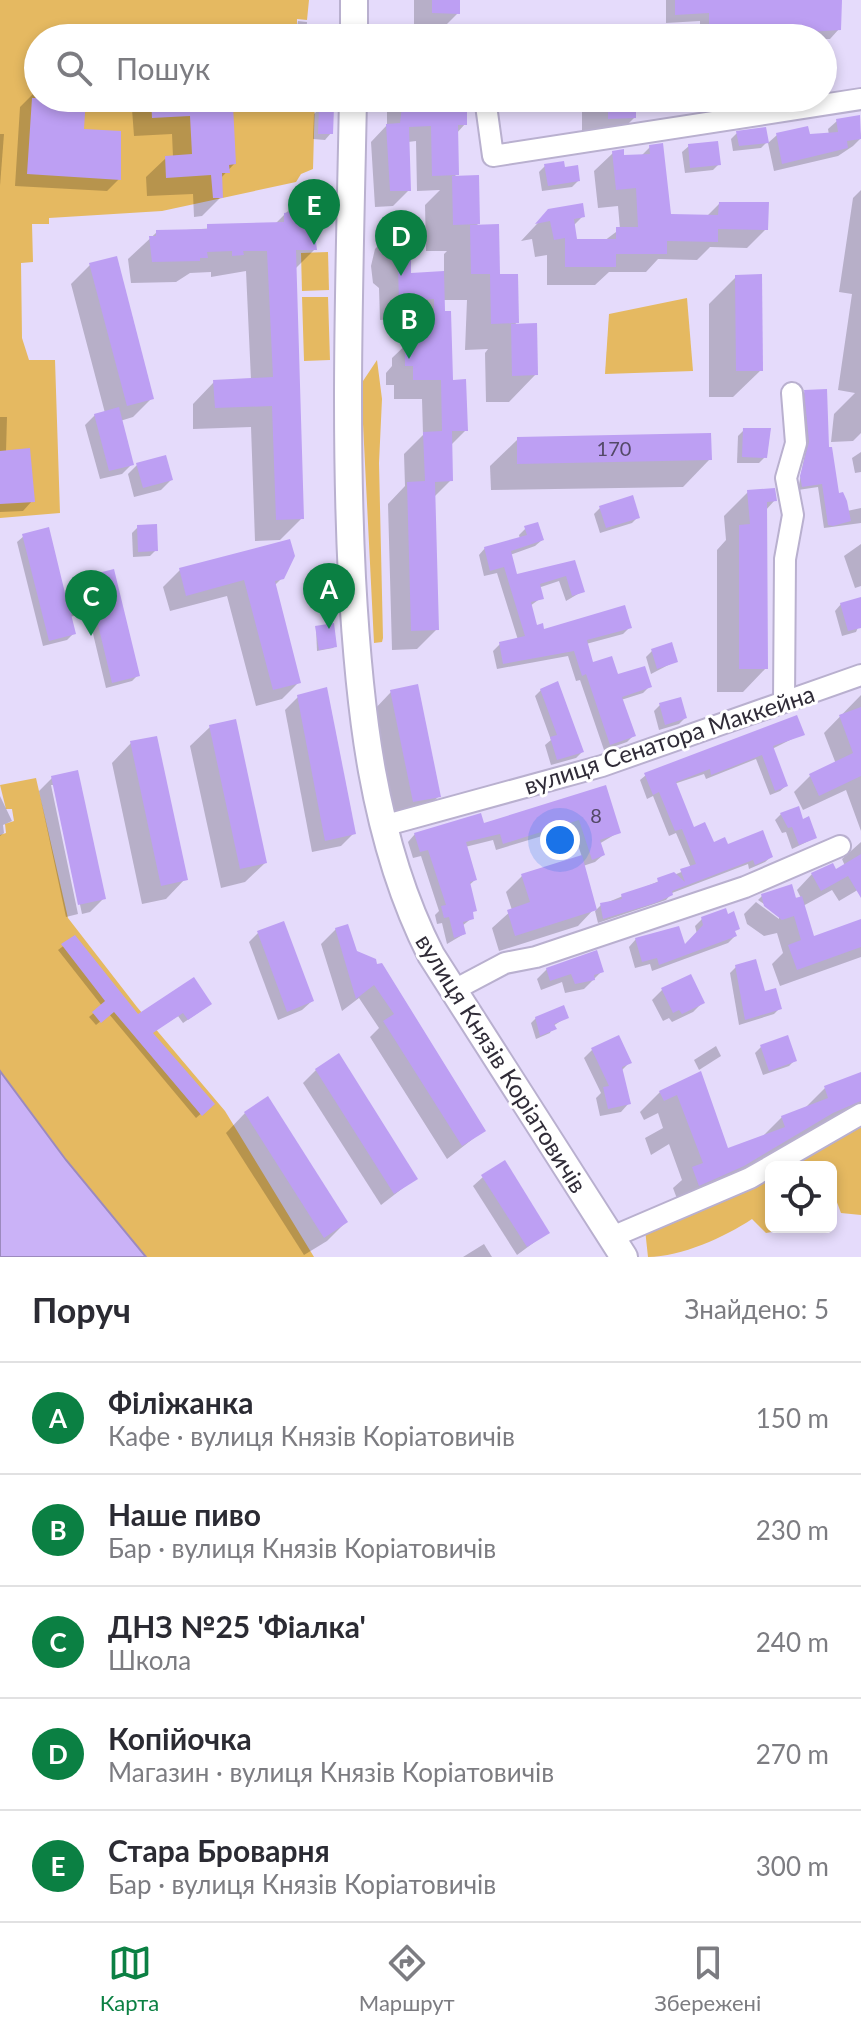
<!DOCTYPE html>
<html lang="uk">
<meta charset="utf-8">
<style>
body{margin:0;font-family:Lato,sans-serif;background:#f7f7f7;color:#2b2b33}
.controls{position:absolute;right:24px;bottom:24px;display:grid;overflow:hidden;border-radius:12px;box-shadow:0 4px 12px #0003}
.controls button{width:72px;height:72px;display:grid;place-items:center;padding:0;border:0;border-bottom:2px solid #e1e1e2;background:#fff;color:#2b2b33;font:40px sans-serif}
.you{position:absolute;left:560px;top:840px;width:28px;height:28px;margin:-20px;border:6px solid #fff;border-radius:50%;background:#1a73e8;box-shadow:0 0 0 12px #1a73e833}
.badge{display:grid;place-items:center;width:52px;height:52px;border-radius:50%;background:#0b8043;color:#fff;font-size:26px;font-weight:700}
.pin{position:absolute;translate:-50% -66px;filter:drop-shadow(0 2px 4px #0008)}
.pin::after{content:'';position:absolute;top:42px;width:28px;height:24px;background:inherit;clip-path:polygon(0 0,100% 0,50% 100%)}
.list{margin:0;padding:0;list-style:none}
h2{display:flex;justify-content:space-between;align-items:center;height:104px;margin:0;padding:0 32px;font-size:34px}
h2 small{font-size:26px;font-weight:400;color:#7c7c81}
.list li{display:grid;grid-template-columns:52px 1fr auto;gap:24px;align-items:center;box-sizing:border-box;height:112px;padding:0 32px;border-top:2px solid #e1e1e2}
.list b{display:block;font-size:30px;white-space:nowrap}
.list p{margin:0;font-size:26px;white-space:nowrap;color:#7c7c81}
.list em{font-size:26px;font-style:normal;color:#7c7c81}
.icon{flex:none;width:44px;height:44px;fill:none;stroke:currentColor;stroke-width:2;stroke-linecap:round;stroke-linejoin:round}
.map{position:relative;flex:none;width:861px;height:1257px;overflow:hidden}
.search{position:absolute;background:#fff;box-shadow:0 4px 12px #0003;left:24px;right:24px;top:24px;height:88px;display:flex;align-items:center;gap:20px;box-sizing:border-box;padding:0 28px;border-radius:44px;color:#7c7c81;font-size:30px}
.sheet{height:664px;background:#fff}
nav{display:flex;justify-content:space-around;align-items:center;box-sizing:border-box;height:112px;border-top:2px solid #e1e1e2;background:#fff;font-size:22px;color:#7c7c81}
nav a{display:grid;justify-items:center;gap:4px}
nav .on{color:#0b8043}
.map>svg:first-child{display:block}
.green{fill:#e5b961}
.water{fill:#cab2f7;stroke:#9c8abe;stroke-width:2}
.shadow{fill:#0003}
.building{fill:#bd9ff3}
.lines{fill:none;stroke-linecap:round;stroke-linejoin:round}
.minor-casing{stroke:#b9b0cf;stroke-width:24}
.major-casing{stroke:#b9b0cf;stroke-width:30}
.minor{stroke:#fff;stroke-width:20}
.major{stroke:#fff;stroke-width:26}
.labels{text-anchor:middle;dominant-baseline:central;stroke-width:6;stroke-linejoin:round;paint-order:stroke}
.number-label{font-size:20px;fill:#534967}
.street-label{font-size:24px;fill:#302c38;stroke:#fff}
</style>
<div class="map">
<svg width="861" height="1257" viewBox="0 0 861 1257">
<rect width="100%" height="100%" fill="#e5dbfb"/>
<!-- green -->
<g class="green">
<polygon points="0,0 309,0 307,20 297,19 297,38 38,38 38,98 315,98 313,169 301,174 296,182 162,211 49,218 49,224 32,224 33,262 21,263 22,338 29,360 55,360 60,513 0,518"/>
<polygon points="328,252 329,290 302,291 301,253"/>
<polygon points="302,297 328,297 330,360 304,361"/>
<polygon points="687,298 693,371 605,374 609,314"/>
<polygon points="377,360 382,399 379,463 383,638 382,642 374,643 361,384"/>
<polygon points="36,778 68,918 137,1007 225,1111 314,1257 146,1257 66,1160 0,1071 0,835 6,833 5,824 14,821 12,809 6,809 0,785"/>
<path d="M861,1114V1215L841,1213L835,1197L831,1198V1167H771V1227H800L766,1233L752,1219C725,1237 681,1257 648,1257L644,1220Z"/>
</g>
<!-- water -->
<polygon class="water" points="0,1071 66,1160 146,1257 0,1257"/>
<!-- shadow -->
<g class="shadow">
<polygon points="414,0 458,0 458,13 439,32 414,32"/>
<polygon points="666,0 840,0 839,29 830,39 700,38 700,21 666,23"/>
<polygon points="298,21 307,22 306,38 295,38"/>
<polygon points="33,94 38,98 84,98 82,131 119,179 107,191 15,186 20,107"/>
<polygon points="143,98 215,98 234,164 220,179 221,197 202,216 194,217 193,194 147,196 146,177 166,158 173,157 172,134 134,136 132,109"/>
<polygon points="387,98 564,98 465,100 465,124 456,134 457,174 453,178 478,224 475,227 498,273 517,322 514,326 536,374 509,402 486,402 485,353 488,349 465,350 467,300 443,300 451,382 466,430 450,446 451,480 433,498 437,629 417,649 392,650 388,504 405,486 404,454 423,435 422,399 394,399 394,385 386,385 386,373 392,366 392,358 415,336 415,318 380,320 379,288 373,283 371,266 375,249 394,230 409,275 444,273 444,254 447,251 426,251 425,205 440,190 417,191 416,141 408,142 409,190 393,206 375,207 371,142 387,125"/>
<polygon points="634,98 634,118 607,145 582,145 582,98"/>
<polygon points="320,108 331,133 325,140 313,139 314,114"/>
<polygon points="858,117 861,138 853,146 838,156 774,171 768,143 777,135 829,135 828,129 837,121"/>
<polygon points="737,133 767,142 761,148 733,151 731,139"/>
<polygon points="0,134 4,134 0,186"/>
<polygon points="689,146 719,164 713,170 685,173 682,152"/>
<polygon points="650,147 669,216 707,216 719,204 766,229 747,248 710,247 697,260 658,259 646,272 609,272 595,285 547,285 547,255 535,257 532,239 521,241 549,211 583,216 573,226 576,241 604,241 620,229 618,206 598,208 594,171 613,153 623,157 640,157"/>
<polygon points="545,166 563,169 578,181 572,187 542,191 539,172"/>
<polygon points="861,190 861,433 853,441 831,442 834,414 855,393 838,390 852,294 839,292 853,198"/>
<polygon points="290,209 315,249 294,270 302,518 280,540 255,541 251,427 193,429 193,404 214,382 251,380 246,271 211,277 211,272 190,273 176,282 131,283 128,259 157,232 275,224"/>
<polygon points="90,265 152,398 133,417 120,421 132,464 122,474 100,479 85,425 95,415 105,413 71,284"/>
<polygon points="736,277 761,370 733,397 709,397 709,304"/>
<polygon points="805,392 828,453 838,495 847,511 861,508 861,523 824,528 818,487 798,490 806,448 801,396"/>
<polygon points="0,417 7,417 6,452 32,501 23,511 0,512"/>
<polygon points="744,430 765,457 759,463 737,463 738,436"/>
<polygon points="518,439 710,459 683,487 491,490 490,466"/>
<polygon points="861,452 861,472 855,473 852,458"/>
<polygon points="137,465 171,480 161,490 134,497 128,474"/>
<polygon points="748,492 775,500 765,511 766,668 743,692 717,692 717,550 726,540 724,516"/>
<polygon points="600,508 638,517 632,523 600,533 594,514"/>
<polygon points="138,527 156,550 150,556 133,557 132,533"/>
<polygon points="526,528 542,540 535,546 510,555 516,577 574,562 583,591 566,601 559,581 538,588 541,598 530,606 536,627 542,631 629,628 623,634 586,644 592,664 650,686 643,693 621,700 634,735 627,742 604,750 580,680 576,681 568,656 497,669 493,651 500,644 518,640 497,573 484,576 479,555 485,548 520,539 519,535"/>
<polygon points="24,536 64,596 83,591 81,584 87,578 138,675 132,681 106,688 88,613 69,617 73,634 67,640 43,646 17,542"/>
<polygon points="861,544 861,586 855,588 844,556"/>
<polygon points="180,570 282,578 274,586 299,682 282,699 256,706 227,596 170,611 163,587"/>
<polygon points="841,604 861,621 856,632 842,636 835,611"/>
<polygon points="316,628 335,646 333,648 317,651"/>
<polygon points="652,651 676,661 651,674 646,657"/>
<polygon points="541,690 582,752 576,758 551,765 545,745 551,740 535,696"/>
<polygon points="391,692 439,796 420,815 394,821 372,712"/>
<polygon points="861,695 861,831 846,790 803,810 794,792 810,776 836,764 824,733"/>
<polygon points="298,697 354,833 341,846 312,852 285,710"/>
<polygon points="660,705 685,718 679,724 659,730 654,711"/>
<polygon points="210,727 265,863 245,882 221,888 190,746"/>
<polygon points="802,734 772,749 786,786 780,791 770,795 756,759 706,779 704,774 674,784 693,830 713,844 771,857 765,862 749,869 748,864 672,893 666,900 598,923 595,911 601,905 691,868 676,833 669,836 653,796 647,799 640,780 646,775"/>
<polygon points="131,743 185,879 166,899 142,904 112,763"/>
<polygon points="52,778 103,899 90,912 82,914 55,785 51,785 78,914 66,917 39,791"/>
<polygon points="605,788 619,832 599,844 603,855 595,862 583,866 594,909 578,926 499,951 492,928 512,910 506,892 522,876 582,857 572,827 496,850 493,840 465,847 475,880 468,886 472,918 462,926 464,934 447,944 442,923 437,924 435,915 439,911 421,856 413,858 408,842 415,834 483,826"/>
<polygon points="0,796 12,821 3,825 4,833 0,836"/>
<polygon points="781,814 802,821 815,838 792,849 786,832 782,833 775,820"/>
<polygon points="861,842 861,888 839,901 832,890 803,906 813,938 861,921 861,957 780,986 772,964 783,953 777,933 764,936 747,924 744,914 756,902 779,919 779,914 758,900 762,896 801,898 797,890 812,874 835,872 845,866 842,859"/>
<polygon points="702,919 735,936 728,943 652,971 650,964 635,968 629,947 636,939 684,947 697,934 695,926"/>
<polygon points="336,929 483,1131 447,1159 370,1037 379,1028 359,998 342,1011 321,944"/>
<polygon points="258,933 312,1001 302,1010 278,1020 249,942"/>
<polygon points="74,938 137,1017 205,1008 183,1023 178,1016 151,1033 212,1104 196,1118 109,1014 96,1025 89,1017 102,1006 58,950"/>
<polygon points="736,967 780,1008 774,1014 739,1025 730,973"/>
<polygon points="547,969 602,971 584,989 565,993 562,982 541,990 537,979"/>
<polygon points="690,976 703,1002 693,1012 672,1022 669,1018 663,1021 652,1000 662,990"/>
<polygon points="567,1017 553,1026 550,1033 536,1039 531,1023 536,1018"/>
<polygon points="716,1046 721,1056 699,1070 694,1060"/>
<polygon points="761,1047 795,1060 789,1066 763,1075 755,1053"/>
<polygon points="592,1050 630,1062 621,1071 629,1103 621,1112 600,1116 596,1098 601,1093 584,1058"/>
<polygon points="316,1070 416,1178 381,1205 303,1083"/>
<polygon points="700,1074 727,1151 761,1138 782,1117 804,1109 825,1088 861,1075 861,1112 722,1186 679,1204 673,1188 682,1180 669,1144 651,1155 645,1138 663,1128 658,1113 644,1120 640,1112 660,1092"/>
<polygon points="268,1099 346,1222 327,1241 304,1255 226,1133 245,1113"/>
<polygon points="483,1177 548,1232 517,1255 473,1186"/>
<polygon points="831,1184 835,1192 831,1195"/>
<polygon points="484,1244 492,1257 463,1257"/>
</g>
<!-- building -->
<g class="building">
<polygon points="432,0 460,0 460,14 432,13"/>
<polygon points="675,0 842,0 841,30 709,38 709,13 675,15"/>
<polygon points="32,98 86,98 84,129 121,131 121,180 27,174"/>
<polygon points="151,98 226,98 226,105 233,105 236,164 229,165 230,173 222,173 223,198 213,198 211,175 166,178 165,156 192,154 190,116 152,118"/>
<polygon points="403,98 467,98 467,125 458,125 459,175 432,176 431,126 409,127 411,191 390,191 386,124 400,123"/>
<polygon points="608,98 636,98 636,118 608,119"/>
<polygon points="319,106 334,107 333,134 318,134"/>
<polygon points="860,115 861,139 847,141 848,148 782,164 776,133 808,126 810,134 838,132 836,119"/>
<polygon points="766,127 769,143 739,146 736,131"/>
<polygon points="718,141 721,165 690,168 688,144"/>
<polygon points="663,143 671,214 718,215 719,202 769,202 768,230 718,229 718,242 667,241 667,254 616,254 616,267 565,267 565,238 554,240 550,221 535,224 548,209 583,203 585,217 574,219 577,239 616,239 616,227 638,227 636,188 616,190 612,151 624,149 624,155 650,154 649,145"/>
<polygon points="564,161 565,167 578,165 580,181 548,186 544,164"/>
<polygon points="479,175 480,224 453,225 452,176"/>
<polygon points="290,207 305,207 313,215 317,250 296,250 304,519 276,520 272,406 215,408 213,380 273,377 267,251 243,251 244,255 232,256 232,251 207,252 208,258 200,258 200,261 152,262 149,236 156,236 156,230 207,229 207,224 284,222 284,213 290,212"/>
<polygon points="499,224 500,274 471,274 470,225"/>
<polygon points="394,227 411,248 411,273 444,271 445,311 451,311 453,380 466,379 468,431 452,431 453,481 435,482 439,630 411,631 407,482 425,481 423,432 442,431 441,380 413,380 413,366 405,366 405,351 411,351 411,336 425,336 425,323 434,323 434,299 399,301 398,268 393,262 390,244"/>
<polygon points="117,256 154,399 127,406 89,263"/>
<polygon points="490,274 518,274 519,323 491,324"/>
<polygon points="762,274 763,371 736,371 735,275"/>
<polygon points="537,323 538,375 512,376 511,324"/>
<polygon points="827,389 829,447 832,447 839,493 843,492 847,501 851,521 833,526 828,525 822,484 802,487 800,476 809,442 804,390"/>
<polygon points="119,407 134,465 109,471 94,414"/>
<polygon points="743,428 771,428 767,458 742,457"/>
<polygon points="711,433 712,460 517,464 517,437"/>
<polygon points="30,448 35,502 0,504 0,451"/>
<polygon points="166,455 173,480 143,488 136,463"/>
<polygon points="775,488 777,501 767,502 768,669 739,669 739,525 750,524 747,490"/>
<polygon points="633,495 640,518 606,528 599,506"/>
<polygon points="538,522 544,540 511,551 517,574 575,560 585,592 572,596 566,576 540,584 544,599 531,602 537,625 543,623 544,629 625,605 632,628 587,640 593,662 612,656 618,674 645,666 652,687 622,697 636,736 610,745 586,674 582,676 574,651 503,664 499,642 525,636 504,567 490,571 484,547 527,535 524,526"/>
<polygon points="157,524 158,551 138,552 137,525"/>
<polygon points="49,527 65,593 89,587 86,576 114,569 140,676 112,683 94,608 71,614 76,634 49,641 22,534"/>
<polygon points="290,539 295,556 284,579 275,581 301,683 273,690 244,580 186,596 179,568"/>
<polygon points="861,597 861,628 848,631 840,603"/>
<polygon points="334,623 337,647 319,650 315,626"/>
<polygon points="672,642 678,662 657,669 651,649"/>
<polygon points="558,681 584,752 557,760 550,737 557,735 540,689"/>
<polygon points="418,684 441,797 413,802 390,690"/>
<polygon points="327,687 356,834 325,841 297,695"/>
<polygon points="681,697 687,718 665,725 659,703"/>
<polygon points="861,707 861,776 819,796 809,774 853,753 839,715"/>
<polygon points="797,715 805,735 773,746 788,786 775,791 762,755 711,775 710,769 676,782 694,827 705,822 714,842 725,837 728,844 763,830 773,857 755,865 753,860 672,891 673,895 655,903 603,919 600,903 622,899 621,894 658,882 657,878 674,872 685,882 680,869 696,864 682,829 675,831 659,792 653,795 644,773"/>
<polygon points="236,719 267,863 240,869 209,725"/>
<polygon points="157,736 188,880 161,886 130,741"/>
<polygon points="78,770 106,899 78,905 51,776"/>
<polygon points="606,785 621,833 600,840 605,855 592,860 579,820 503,844 500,834 466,842 477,880 470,882 477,911 473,912 474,919 463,922 466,934 454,938 449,917 444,918 441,906 446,905 428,850 420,852 414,833 481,813 484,823"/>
<polygon points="799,806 803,819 809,816 817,838 799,845 792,827 788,828 780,813"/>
<polygon points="861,854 861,898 848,876 821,891 811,873 833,863 836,869"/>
<polygon points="582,855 597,910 515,936 507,910 530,902 521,874"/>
<polygon points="792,884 796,898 802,896 814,936 861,919 861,947 797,970 788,945 801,940 794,916 782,920 764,906 761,894"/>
<polygon points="726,908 728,914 734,911 740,929 735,931 737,936 659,965 657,958 642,962 635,938 679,926 685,944 703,925 701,917"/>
<polygon points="284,921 314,1001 287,1012 257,931"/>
<polygon points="348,924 357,951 376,959 377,964 382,963 486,1131 462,1146 383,1021 394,1014 374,985 356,999 335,928"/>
<polygon points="75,935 138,1014 194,977 212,1004 188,1020 183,1013 153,1033 215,1104 202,1116 114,1012 101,1023 92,1012 105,1001 61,944"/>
<polygon points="597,950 604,972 594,975 595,980 575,984 571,974 550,981 546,968"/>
<polygon points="756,959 765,991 776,988 782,1009 745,1020 735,965"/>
<polygon points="691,974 705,1003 682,1014 679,1010 673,1013 661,988"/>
<polygon points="564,1005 569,1018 554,1024 557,1029 540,1036 535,1017"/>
<polygon points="619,1035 632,1063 622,1067 631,1104 608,1109 603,1087 609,1086 591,1048"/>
<polygon points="788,1035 797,1061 769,1071 760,1045"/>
<polygon points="339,1053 418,1179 394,1194 315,1069"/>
<polygon points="701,1071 728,1148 785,1127 781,1116 828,1098 824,1086 861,1072 861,1101 833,1113 744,1166 699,1186 692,1167 703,1163 677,1095 664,1101 659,1091"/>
<polygon points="268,1096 348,1222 324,1238 244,1112"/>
<polygon points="505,1160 550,1233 527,1247 481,1175"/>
</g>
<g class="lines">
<defs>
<g id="minor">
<polyline points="354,36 468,38"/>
<polyline points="485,98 493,156 861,99"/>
<polyline points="784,701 785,559 793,515 786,478 796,443 792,393"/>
<polyline points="383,826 602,766 861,675"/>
<polyline points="454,990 505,963 536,957 745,887 840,846"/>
<polyline points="612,1237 750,1178 861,1114"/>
</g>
<g id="major">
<polyline points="354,38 354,0"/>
<path d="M353,98C350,258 344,418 352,578C359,706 372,839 431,955L624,1257"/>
</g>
</defs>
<!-- minor casing -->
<use href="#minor" class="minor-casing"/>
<!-- major casing -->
<use href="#major" class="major-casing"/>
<!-- minor -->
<use href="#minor" class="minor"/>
<!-- major -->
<use href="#major" class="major"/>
</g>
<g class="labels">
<!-- number labels -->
<g class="number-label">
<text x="614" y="448">170</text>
<text x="596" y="815">8</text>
</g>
<!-- street labels -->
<g class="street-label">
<text transform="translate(669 739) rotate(-18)">вулиця Сенатора Маккейна</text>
<text transform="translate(502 1063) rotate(58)">вулиця Князів Коріатовичів</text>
</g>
</g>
</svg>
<div class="controls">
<button><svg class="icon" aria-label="locate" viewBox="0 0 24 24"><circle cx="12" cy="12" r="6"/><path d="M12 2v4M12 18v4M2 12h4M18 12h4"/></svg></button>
</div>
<div class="you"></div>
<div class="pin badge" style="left:329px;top:629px">A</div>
<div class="pin badge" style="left:409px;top:359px">B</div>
<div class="pin badge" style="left:91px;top:636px">C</div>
<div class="pin badge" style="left:401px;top:276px">D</div>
<div class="pin badge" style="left:314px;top:245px">E</div>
<div class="search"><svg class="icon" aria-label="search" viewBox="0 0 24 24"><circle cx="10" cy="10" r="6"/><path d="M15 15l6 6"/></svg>Пошук</div>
</div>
<section class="sheet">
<h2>Поруч<small>Знайдено: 5</small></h2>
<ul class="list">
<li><span class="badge">A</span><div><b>Філіжанка</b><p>Кафе · вулиця Князів Коріатовичів</p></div><em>150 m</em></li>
<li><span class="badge">B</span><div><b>Наше пиво</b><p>Бар · вулиця Князів Коріатовичів</p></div><em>230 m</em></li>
<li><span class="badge">C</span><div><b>ДНЗ №25 'Фіалка'</b><p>Школа</p></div><em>240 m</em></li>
<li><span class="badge">D</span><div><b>Копійочка</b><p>Магазин · вулиця Князів Коріатовичів</p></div><em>270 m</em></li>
<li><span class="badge">E</span><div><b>Стара Броварня</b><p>Бар · вулиця Князів Коріатовичів</p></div><em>300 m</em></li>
</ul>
</section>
<nav>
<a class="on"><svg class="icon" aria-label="map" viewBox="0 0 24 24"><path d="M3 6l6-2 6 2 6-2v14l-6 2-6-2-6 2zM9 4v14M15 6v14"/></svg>Карта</a>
<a><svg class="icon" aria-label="directions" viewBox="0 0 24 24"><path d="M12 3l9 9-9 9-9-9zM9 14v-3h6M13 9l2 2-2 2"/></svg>Маршрут</a>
<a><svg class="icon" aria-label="saved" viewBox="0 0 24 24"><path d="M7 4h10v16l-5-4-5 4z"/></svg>Збережені</a>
</nav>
